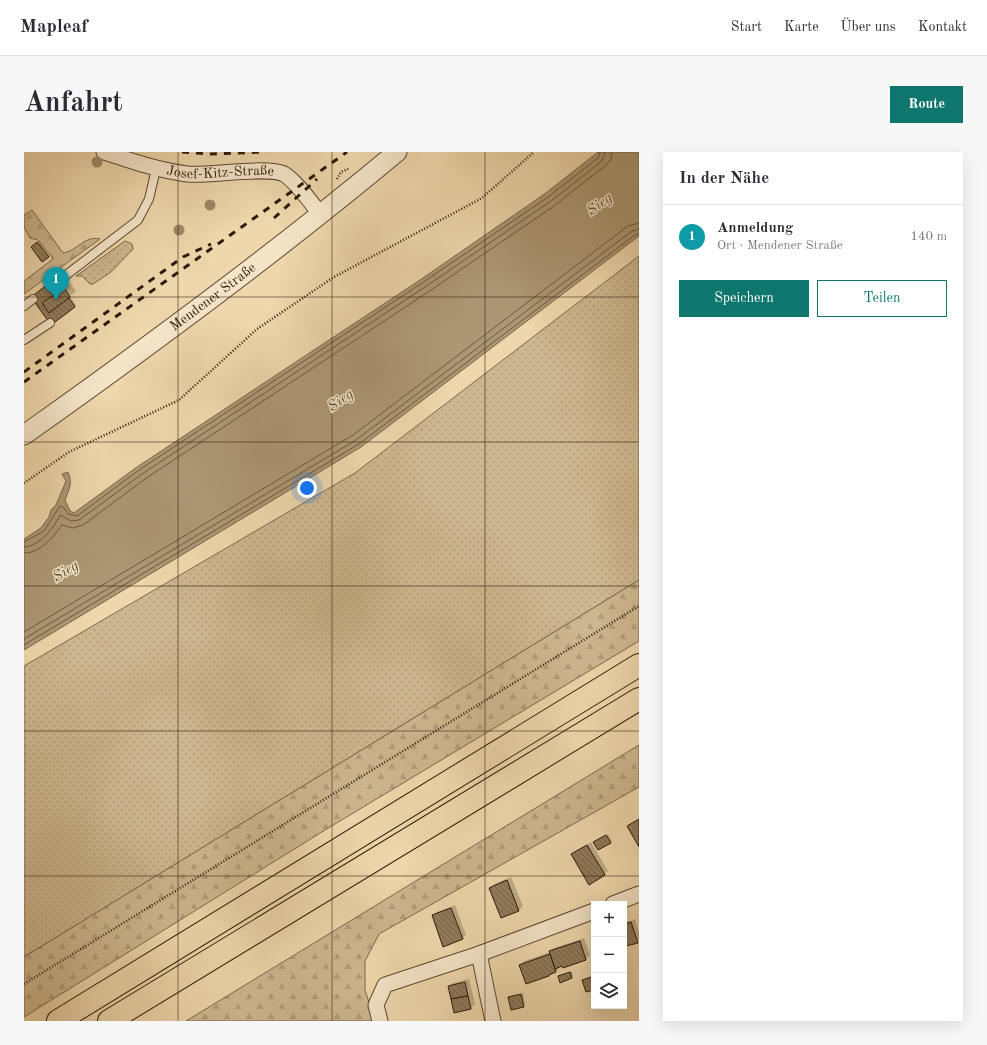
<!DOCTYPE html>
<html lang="de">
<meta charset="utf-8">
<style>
body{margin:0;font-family:"Old Standard TT",serif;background:#f7f7f7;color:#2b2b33}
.controls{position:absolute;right:12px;bottom:12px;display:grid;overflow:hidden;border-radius:0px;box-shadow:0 4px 16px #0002}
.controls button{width:36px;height:36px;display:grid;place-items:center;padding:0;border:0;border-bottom:1px solid #e1e1e2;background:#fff;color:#2b2b33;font:20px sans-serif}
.you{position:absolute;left:283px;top:336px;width:14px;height:14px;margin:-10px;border:3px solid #fff;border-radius:50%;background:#1a73e8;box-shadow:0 0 0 6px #1a73e833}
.badge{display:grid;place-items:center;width:26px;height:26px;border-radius:50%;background:#0f766e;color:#fff;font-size:13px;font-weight:700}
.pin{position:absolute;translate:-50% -33px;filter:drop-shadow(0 1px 2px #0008)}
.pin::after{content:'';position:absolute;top:21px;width:14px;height:12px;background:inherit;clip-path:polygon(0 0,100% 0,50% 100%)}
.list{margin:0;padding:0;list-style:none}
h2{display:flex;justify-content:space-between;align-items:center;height:52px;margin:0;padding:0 16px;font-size:17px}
h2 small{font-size:13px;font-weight:400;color:#7c7c81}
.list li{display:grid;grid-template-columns:26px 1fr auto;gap:12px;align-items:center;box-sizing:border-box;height:64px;padding:0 16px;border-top:1px solid #e1e1e2}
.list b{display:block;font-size:15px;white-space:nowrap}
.list p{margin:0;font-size:13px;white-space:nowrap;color:#7c7c81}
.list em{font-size:13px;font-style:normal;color:#7c7c81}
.actions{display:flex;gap:8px;padding:12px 16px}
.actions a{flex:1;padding:9px 0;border:1px solid #0f766e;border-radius:0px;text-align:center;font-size:14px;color:#0f766e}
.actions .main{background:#0f766e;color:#fff}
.icon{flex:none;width:22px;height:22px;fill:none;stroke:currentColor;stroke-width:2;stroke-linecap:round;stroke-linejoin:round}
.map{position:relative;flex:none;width:615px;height:869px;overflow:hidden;border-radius:0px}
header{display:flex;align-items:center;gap:24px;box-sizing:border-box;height:56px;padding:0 20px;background:#fff;border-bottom:1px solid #e1e1e2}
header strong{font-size:19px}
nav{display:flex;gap:22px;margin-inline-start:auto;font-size:14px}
.intro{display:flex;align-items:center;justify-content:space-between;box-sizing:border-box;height:96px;padding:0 24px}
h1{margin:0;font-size:28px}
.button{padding:10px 18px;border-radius:0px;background:#0f766e;color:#fff;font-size:14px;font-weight:700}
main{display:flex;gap:24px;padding:0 24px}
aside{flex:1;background:#fff;border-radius:0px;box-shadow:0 4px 16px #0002}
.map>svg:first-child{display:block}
.grass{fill:url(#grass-dots);stroke:#7d684b}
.forest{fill:url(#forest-firs);stroke:#7d684b}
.water{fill:#ac9774;stroke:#796548}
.shadow{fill:#0003}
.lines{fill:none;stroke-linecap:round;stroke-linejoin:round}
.shore{stroke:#6c583d;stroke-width:1}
.building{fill:url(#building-back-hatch);stroke:#2d1a06}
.service-casing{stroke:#5d4930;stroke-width:10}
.minor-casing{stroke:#5d4930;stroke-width:17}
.tertiary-casing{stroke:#5d4930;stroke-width:21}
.motorway-casing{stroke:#2d1a06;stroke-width:24}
.path{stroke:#2d1a06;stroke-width:2.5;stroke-dasharray:1 2;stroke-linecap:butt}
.service{stroke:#f4e5c9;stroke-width:8}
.minor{stroke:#f4e5c9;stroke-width:15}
.tertiary{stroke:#f4e5c9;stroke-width:19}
.motorway{stroke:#eed7ac;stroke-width:22}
.rail{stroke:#2d1a06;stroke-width:3;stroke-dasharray:7 7;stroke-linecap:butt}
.tree{fill:#9e8967}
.grid{fill:none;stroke:#2d1a06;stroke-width:1;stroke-opacity:0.55}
.labels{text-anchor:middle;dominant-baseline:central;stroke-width:3;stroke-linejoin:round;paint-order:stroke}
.street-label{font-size:14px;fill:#2d1a06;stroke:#f4e5c9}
.water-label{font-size:15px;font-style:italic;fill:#604c32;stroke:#f4e5c9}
</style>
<header>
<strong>Mapleaf</strong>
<nav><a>Start</a><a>Karte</a><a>Über uns</a><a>Kontakt</a></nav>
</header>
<div class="intro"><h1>Anfahrt</h1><a class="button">Route</a></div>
<main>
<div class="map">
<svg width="615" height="869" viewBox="0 0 615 869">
<defs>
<pattern id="grass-dots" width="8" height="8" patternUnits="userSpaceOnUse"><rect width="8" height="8" fill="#cdb790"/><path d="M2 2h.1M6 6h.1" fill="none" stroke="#b09d7b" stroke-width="1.8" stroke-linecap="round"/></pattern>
<pattern id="forest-firs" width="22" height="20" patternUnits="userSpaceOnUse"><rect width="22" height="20" fill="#cdb790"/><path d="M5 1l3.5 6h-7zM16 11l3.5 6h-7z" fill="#b09d7b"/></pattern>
<pattern id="building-back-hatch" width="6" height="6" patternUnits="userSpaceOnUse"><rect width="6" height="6" fill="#917c5c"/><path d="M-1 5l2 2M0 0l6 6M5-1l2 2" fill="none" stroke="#77654a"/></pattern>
</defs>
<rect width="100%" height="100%" fill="#eed7ac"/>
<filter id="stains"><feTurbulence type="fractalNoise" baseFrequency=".005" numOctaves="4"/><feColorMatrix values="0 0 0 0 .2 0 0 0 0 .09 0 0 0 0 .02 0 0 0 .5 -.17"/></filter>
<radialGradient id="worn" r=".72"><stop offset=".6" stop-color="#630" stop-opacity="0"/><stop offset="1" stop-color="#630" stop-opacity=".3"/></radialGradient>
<!-- grass -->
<g class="grass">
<polygon points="101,89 108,92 109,97 87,120 69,132 66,132 58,124 52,124"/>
<polygon points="615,104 615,428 0,805 0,514 331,321"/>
</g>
<!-- forest -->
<g class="forest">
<path d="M8,58L39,101C53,99 61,83 76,87L0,142V129L29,107L14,88L6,86L0,75V63Z"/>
<polygon points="615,428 615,489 301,678 0,865 0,805"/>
<polygon points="615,593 615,635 355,782 341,809 341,838 351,869 162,869"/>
</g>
<!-- water -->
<path class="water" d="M574,0H615V84L337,295L0,498V387L17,376L25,365L27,358L32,353L42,329L38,322L44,320C49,331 45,337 41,348L46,359L50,361L113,315L396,128L522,41Z"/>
<!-- shadow -->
<g class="shadow">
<polygon points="15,89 25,103 24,104 10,93"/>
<polygon points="33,127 39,135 46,131 52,139 46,144 52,153 51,155 8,145"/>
<polygon points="584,682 588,689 586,690 571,690"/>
<polygon points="567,690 584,719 580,723 548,703"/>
<polygon points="487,725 499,754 495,758 466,736 470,732"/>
<polygon points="431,753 442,783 438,786 409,764 413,760"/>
<polygon points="611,767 615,780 615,788 600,794 600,771"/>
<polygon points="560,786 566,803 562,807 540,815 539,813 536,814 533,819 525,823 496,813 500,809 526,800 530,796"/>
<polygon points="548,819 549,824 548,826 535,824"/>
<polygon points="445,827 451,852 447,856 425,834 429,831"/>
<polygon points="499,841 501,852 499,854 485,845"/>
</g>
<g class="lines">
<!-- shore -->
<g class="shore">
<polyline points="0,390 20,379 36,354 39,355 44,362 53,364 115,318 398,131 524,45 575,5 576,0"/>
<path d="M0,395C16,394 29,377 36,363L47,369L55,368L118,322L401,135L527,49L578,9L581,0"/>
<path d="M0,401C17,401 29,385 38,373L49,376L59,373L121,327L404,140L530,54L582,13L587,7L588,0"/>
<polyline points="0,480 329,283 604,74 615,71"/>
<polyline points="0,487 332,288 608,79 615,77"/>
<polyline points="0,493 335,292 611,83 615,82"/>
</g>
</g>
<!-- building -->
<g class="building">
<polygon points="13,90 25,105 18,110 7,95"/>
<polygon points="31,127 51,155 27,173 7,145"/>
<polygon points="40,136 46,145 25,161 18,151"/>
<polygon points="615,667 615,695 603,674"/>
<polygon points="582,683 587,691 574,698 569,690"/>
<polygon points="563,693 581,723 565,733 547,702"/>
<polygon points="483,728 495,759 477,766 465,736"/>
<polygon points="427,756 439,787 419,795 408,763"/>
<polygon points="607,770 614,791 602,794 600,789 600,772"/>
<polygon points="556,789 562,808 539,816 538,814 531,817 525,799"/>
<polygon points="526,802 532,820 525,823 525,824 502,832 495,813"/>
<polygon points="546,820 548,826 536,831 534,824"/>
<polygon points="570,824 570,838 562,840 558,828"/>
<polygon points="441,830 444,844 427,847 424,834"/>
<polygon points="497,842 500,855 487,858 484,845"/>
<polygon points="444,844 447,857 430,861 427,847"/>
</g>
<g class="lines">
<defs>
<g id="service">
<polyline points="33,130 114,68 125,47 132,17"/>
<polyline points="0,154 9,147"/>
<polyline points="0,188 26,171"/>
</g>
<g id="minor">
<path id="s1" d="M80,0C107,9 134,18 163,22C185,24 243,14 260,22C272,29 288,52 297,63"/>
<polyline points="589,752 615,742"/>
<polyline points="455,802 469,869"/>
<polyline points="356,869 352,853 361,833 455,802 570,759"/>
</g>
<g id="tertiary">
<path id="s2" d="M0,283C127,193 253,100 373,0"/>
</g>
<g id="motorway">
<polyline points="34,869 615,513"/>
<polyline points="85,869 615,547"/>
</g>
</defs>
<!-- service casing -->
<use href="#service" class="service-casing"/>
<!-- minor casing -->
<use href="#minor" class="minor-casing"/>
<!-- tertiary casing -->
<use href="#tertiary" class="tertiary-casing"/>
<!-- motorway casing -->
<use href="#motorway" class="motorway-casing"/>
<!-- path -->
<g class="path">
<polyline points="313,27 317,20 326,16"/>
<polyline points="0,331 45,300 155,248 233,177 310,125 458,46 510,0"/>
<polyline points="0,832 615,454"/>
</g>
<!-- service -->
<use href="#service" class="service"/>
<!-- minor -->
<use href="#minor" class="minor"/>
<!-- tertiary -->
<use href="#tertiary" class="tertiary"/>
<!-- motorway -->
<use href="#motorway" class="motorway"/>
<!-- rail -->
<g class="rail">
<polyline points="158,0 185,2 240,0"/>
<polyline points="250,66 293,27"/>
<polyline points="0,220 159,105 187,92"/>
<polyline points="0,230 323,0"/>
</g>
</g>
<!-- trees -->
<g class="tree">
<circle cx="73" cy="10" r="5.5"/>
<circle cx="186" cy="53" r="5.5"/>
<circle cx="155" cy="78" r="5.5"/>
</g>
<!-- grid -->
<path class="grid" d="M154,0V869M308,0V869M461,0V869M0,145H615M0,290H615M0,434H615M0,579H615M0,724H615"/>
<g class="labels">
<!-- street labels -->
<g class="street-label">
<text stroke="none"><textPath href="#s1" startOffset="119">Josef-Kitz-Straße</textPath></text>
<text stroke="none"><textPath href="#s2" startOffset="234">Mendener Straße</textPath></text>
</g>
<!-- water labels -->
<g class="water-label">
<text transform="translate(576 53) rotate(-37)">Sieg</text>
<text transform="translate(317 249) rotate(-36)">Sieg</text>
<text transform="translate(42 420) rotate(-32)">Sieg</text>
</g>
</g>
<rect width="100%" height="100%" filter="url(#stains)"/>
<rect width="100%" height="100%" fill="url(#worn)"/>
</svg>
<div class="controls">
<button>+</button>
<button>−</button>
<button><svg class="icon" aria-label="layers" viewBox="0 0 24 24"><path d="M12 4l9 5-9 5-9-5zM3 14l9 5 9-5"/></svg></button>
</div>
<div class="you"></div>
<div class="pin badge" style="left:32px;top:148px;background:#0f9aa8">1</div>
</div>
<aside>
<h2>In der Nähe<small></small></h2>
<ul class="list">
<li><span class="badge" style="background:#0f9aa8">1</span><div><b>Anmeldung</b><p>Ort · Mendener Straße</p></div><em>140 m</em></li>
</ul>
<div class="actions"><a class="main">Speichern</a><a>Teilen</a></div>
</aside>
</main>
